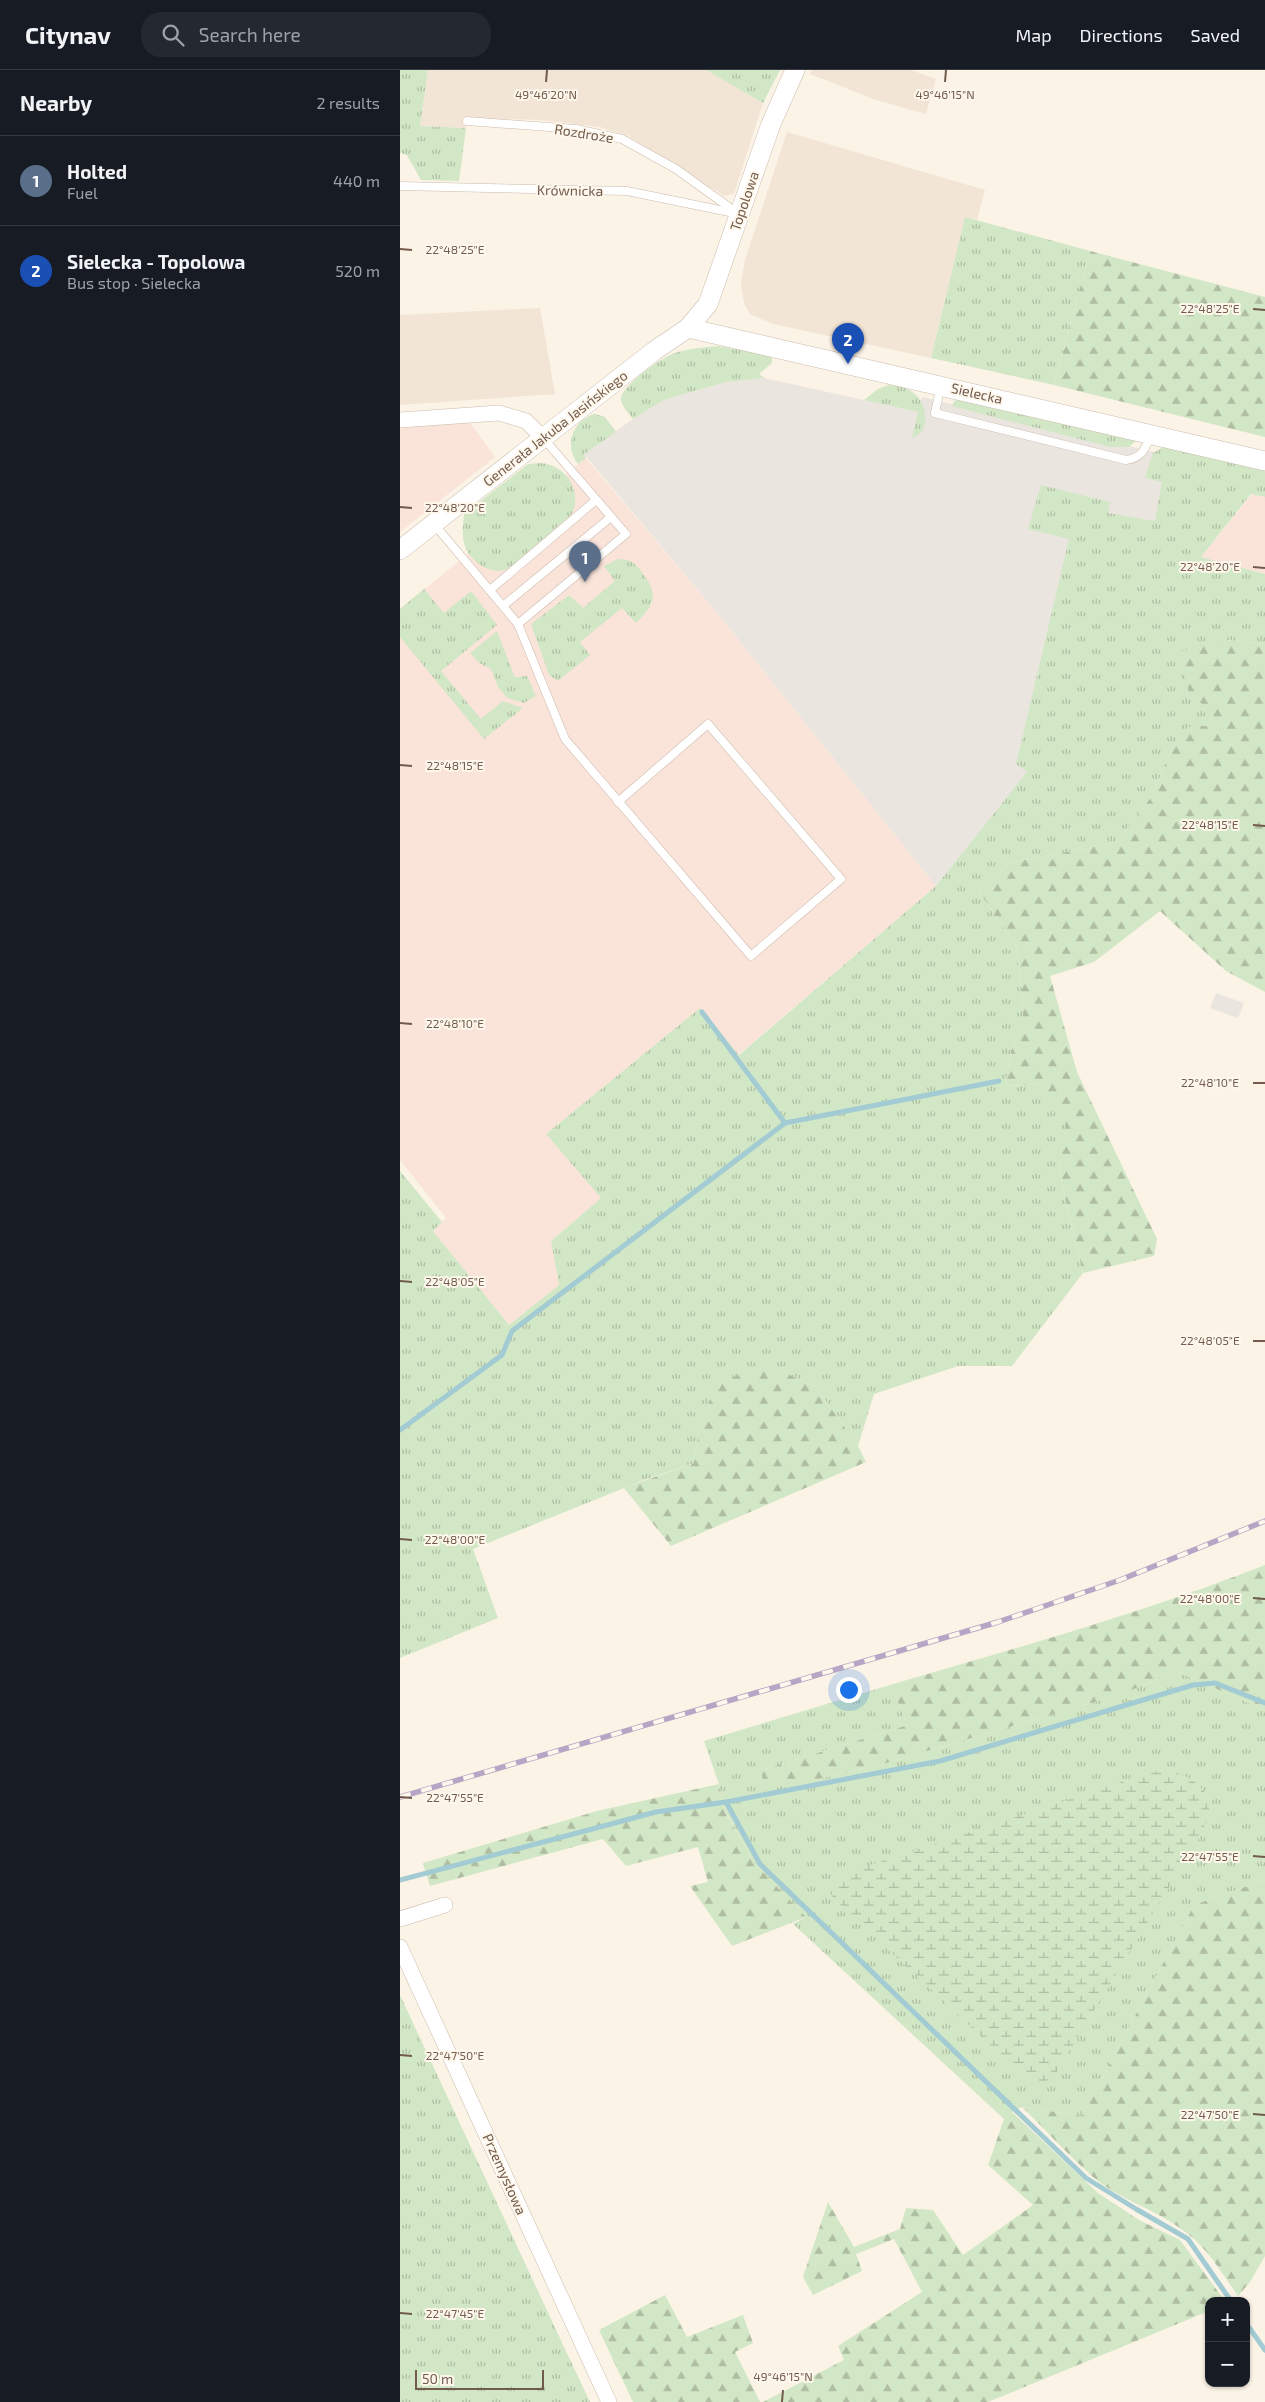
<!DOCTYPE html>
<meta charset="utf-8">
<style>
body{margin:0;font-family:"Exo 2",sans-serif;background:#242831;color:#f1f3f6}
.controls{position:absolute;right:15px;bottom:15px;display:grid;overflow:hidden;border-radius:10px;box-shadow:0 1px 4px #0004}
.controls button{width:45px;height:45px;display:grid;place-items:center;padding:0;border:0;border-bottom:1px solid #363941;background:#171b24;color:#f1f3f6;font:25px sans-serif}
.scale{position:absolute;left:15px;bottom:12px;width:129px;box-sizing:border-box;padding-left:5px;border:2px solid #725b4c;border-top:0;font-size:14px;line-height:18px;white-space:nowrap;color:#725b4c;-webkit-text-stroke:4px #fef7ec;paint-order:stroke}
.you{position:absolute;left:448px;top:1619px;width:18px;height:18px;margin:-12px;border:4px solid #fff;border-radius:50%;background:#1a73e8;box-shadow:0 0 0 8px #1a73e833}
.badge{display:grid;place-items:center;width:32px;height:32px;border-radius:50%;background:#dc7453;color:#fff;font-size:16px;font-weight:700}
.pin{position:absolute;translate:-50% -41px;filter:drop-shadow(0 1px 2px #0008)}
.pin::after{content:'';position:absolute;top:26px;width:18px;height:15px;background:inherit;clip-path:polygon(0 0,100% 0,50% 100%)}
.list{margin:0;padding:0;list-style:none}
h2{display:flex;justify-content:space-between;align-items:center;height:65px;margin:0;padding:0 20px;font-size:21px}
h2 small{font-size:16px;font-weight:400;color:#9ea1a6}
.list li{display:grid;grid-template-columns:32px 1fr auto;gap:15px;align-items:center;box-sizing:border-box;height:90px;padding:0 20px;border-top:1px solid #363941}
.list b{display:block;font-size:19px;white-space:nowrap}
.list p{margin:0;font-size:16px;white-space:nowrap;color:#9ea1a6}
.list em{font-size:16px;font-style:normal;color:#9ea1a6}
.icon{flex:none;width:28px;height:28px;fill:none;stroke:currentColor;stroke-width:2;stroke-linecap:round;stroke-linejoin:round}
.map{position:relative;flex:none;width:865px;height:2332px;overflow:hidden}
header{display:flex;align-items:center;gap:30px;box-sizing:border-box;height:70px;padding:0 25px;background:#171b24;border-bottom:1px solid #363941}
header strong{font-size:24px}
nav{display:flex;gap:28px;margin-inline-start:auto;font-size:18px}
.search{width:350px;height:45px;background:#242831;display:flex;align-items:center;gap:12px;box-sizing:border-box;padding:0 18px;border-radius:20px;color:#9ea1a6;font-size:19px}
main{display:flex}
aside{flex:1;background:#171b24}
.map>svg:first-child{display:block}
.residential{fill:#f2e5d5}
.commercial{fill:#fae4da}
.industrial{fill:#ebe5df}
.grass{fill:url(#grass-tufts)}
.forest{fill:url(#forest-firs)}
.wetland{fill:url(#wetland-marsh)}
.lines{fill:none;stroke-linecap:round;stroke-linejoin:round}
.stream{stroke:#a2cbd4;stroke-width:5}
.service-casing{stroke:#ccbbad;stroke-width:9}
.minor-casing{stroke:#ccbbad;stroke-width:16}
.tertiary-casing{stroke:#ccbbad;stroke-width:20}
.service{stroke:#fff;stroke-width:8}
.minor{stroke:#fff;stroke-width:15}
.tertiary{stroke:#fff;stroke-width:19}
.rail-casing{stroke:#b6a5c4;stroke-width:5.5}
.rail{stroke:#fef7ec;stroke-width:4;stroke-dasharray:11;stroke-linecap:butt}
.ticks{fill:none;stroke:#725b4c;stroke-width:2}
.labels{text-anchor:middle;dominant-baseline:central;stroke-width:4;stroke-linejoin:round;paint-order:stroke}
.street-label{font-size:14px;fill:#725b4c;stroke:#fef7ec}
.ticks-label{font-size:12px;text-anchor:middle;fill:#725b4c;stroke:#fef7ec;stroke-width:4;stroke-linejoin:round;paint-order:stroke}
</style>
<header>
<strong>Citynav</strong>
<div class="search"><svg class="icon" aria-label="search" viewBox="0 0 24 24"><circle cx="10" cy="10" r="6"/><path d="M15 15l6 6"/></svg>Search here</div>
<nav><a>Map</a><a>Directions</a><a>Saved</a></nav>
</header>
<main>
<aside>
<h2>Nearby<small>2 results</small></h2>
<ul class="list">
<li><span class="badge" style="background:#5c6f8a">1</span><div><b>Holted</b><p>Fuel</p></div><em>440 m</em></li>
<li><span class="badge" style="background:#1a4fb4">2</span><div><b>Sielecka - Topolowa</b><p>Bus stop · Sielecka</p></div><em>520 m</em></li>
</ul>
</aside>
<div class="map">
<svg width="865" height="2332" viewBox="0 0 865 2332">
<defs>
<pattern id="grass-tufts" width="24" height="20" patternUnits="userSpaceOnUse" patternTransform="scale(1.25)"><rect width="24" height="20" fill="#d2e7c5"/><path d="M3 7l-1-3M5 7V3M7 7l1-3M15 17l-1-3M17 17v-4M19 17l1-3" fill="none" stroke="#afbea2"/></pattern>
<pattern id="forest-firs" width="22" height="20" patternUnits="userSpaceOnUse" patternTransform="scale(1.25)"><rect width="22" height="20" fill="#d2e7c5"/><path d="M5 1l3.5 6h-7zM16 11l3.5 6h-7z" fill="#afbea2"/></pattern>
<pattern id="wetland-marsh" width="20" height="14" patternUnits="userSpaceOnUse" patternTransform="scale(1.25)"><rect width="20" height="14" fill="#d2e7c5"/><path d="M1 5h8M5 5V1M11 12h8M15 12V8" fill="none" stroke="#afbea2"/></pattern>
</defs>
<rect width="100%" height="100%" fill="#fbf3e6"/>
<!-- residential -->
<g class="residential">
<polygon points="28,0 306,0 363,33 334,124 324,126 228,66 200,57 140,50 69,48 66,58 20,56"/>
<polygon points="412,0 511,0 536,9 526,44 476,30 410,4"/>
<polygon points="387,62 585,120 577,150 565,147 531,288 373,254 350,244 344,234 341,212 345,190"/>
<polygon points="140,238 155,324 0,335 0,245"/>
</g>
<!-- commercial -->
<g class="commercial">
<polygon points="69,351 95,387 0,462 0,355"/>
<polygon points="186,388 322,549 536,816 338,985 300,938 146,1064 202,1128 151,1171 159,1215 109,1255 33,1161 46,1148 0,1090 0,539"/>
<polygon points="852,424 865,427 865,504 800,488"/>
</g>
<!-- industrial -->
<g class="industrial">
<polygon points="364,308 518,342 522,327 863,408 536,816 322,549 184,384 233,349 264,330 326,312"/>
<polygon points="816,923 844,933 838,948 810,938"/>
</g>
<!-- grass -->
<g class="grass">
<polygon points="0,0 28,0 20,56 66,58 59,111 21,110 7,85 0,83"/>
<polygon points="306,0 380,0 363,33"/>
<polygon points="565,147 690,181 654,315 531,288"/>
<path d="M318,276L367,285L372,288V293L359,304L364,308L326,312L264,330L233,349C229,343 221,336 221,329C221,316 260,289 272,284C286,279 303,277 318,276Z"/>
<path d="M489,315C500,316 510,318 518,327C528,339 529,364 512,368L518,342L464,330L478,319Z"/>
<polygon points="558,330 562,330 737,370 729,377 710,377 552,336 554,331"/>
<path d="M195,344L205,347L216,362L184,384L186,388L178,394C164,376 172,350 195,344Z"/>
<polygon points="763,377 865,401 865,427 851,424 801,487 865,504 865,574 826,570 814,643 807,656 773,675 752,726 718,772 609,793 579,821 616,877 622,920 623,955 611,981 605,1016 643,1014 667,1052 659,1100 683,1203 612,1296 558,1296 474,1324 458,1376 415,1316 365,1294 299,1360 294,1393 244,1410 73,1479 98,1548 0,1588 0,1101 42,1152 33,1161 109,1255 159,1215 151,1171 201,1128 146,1064 300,938 339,985 536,816 627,702 616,694 669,469 628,459 641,415 710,432 708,443 755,451 762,412 745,408 753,383"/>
<path d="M141,393C166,395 184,422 171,445L109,498C94,506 74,495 66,479C61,468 63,455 64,444L128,394Z"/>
<path d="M218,489C230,489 234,492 241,501C259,524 256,533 236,553L222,538L180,572L190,585L158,611L149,605L131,554L169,525L183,538L215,511L204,496Z"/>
<polygon points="24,519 44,543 71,521 97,555 41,601 81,649 103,631 123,638 84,669 0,567 0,539"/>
<polygon points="97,561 115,607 127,606 136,626 124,633 107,628 98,617 91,599 79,593 70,583"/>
<polygon points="776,1601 865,1640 865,1810 794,1835 682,2046 622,2037 612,2042 604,2049 393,1854 406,1847 355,1794 326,1743 319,1714 304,1671 490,1615 508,1655 362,1700 405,1712 479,1695 722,1624"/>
<polygon points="0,1925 164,2277 190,2332 0,2332"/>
</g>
<!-- forest -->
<g class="forest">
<polygon points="690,181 865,227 865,367 654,315"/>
<polygon points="826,570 865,574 865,922 826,901 760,841 694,892 650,906 677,1002 757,1169 754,1186 683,1203 659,1100 666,1052 643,1014 605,1016 611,981 623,955 622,920 616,877 579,821 609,793 718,772 752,726 773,675 788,657 807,656 814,643 789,624 781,581"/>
<polygon points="365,1294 415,1316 458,1376 466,1392 271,1476 224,1418 294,1393 299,1360 317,1314"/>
<path d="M865,1495V1640L776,1601L722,1624L479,1695L405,1712L363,1713L362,1700L508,1655L490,1615C616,1578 743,1543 865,1495Z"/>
<polygon points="319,1714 326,1744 355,1794 406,1847 332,1876 290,1816 308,1812 298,1777 226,1796 203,1769 30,1816 23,1793 197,1741"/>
<path d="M865,1810V2186L850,2212L838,2226C823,2205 809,2180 788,2164C759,2140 721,2131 693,2107C668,2085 646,2060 622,2037L682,2046L794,1835Z"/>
<polygon points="612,2042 698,2123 739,2150 780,2170 825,2231 809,2231 809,2241 588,2332 363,2332 444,2290 438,2276 522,2222 494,2169 456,2184 462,2201 413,2225 403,2207 428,2132 454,2177 500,2159 506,2138 533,2140 563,2185 633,2135 588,2095 604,2049"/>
<polygon points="265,2225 287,2267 343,2245 353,2273 335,2282 360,2332 233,2332 199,2260"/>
</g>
<!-- wetland -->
<path class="wetland" d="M770,1701C789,1706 810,1717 809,1740C809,1747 804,1756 802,1763L656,2003L647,2011H629L433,1828L429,1819L432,1813L449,1802L752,1702Z"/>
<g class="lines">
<!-- stream -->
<g class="stream">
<polyline points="302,942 385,1053"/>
<polyline points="0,1360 102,1285 112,1261 385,1053 599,1011"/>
<polyline points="326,1732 360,1794 686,2108 736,2139 788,2169 831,2231"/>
<polyline points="0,1810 256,1742 326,1732 540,1691 793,1615 815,1613 865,1633"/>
<polyline points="846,2253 865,2280"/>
</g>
<defs>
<g id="service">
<polyline points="67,51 176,59 222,69 276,99 333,140"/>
<polyline points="0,116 227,121 339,144"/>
<path d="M541,315L535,343L726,390C742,388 745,379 751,365"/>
<polyline points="34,454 118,554 165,669 351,886 441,809 308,654 218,732"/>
<polyline points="90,520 196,430"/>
<polyline points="103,536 211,447"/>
<polyline points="118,554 226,464 144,369"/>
</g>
<g id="minor">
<polyline points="0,350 99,343 126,351 142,367"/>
<polyline points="0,1849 45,1835"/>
<polyline points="0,1877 209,2332"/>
</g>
<g id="tertiary">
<polyline points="288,258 865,391"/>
<polyline points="0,480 254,281 288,258 308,234 371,54 395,0"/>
</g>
</defs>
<!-- service casing -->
<use href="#service" class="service-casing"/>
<!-- minor casing -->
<use href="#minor" class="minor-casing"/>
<!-- tertiary casing -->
<use href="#tertiary" class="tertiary-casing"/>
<!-- service -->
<use href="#service" class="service"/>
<!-- minor -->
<use href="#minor" class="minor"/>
<!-- tertiary -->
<use href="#tertiary" class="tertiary"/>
<defs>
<polyline id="rail" points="0,1727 598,1552 720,1510 865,1451"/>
</defs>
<!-- rail casing -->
<use href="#rail" class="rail-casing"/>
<!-- rail -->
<use href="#rail" class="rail"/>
</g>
<!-- ticks -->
<path class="ticks" d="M146,12L147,0M545,12L546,0M0,179L12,180M853,239L865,240M0,437L12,438M853,497L865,498M0,695L12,696M853,755L865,756M0,953L12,954M853,1013H865M0,1211L12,1212M853,1271H865M0,1469L12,1470M853,1528L865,1529M0,1727L12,1728M853,1786L865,1787M0,1985L12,1986M853,2044L865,2045M0,2243L12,2244M382,2332L383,2320"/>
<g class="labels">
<!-- street labels -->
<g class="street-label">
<text transform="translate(184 63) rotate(9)">Rozdroże</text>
<text transform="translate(170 120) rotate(1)">Krównicka</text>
<text transform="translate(344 131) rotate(-71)">Topolowa</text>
<text transform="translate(577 323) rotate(13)">Sielecka</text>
<text transform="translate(155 358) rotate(-38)">Generała Jakuba Jasińskiego</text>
<text transform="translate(105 2104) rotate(66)">Przemysłowa</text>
</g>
</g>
<g class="ticks-label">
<text x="146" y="29">49°46'20"N</text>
<text x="545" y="29">49°46'15"N</text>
<text x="55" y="184">22°48'25"E</text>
<text x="810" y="243">22°48'25"E</text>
<text x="55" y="442">22°48'20"E</text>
<text x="810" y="501">22°48'20"E</text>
<text x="55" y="700">22°48'15"E</text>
<text x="810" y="759">22°48'15"E</text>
<text x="55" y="958">22°48'10"E</text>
<text x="810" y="1017">22°48'10"E</text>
<text x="55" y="1216">22°48'05"E</text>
<text x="810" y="1275">22°48'05"E</text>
<text x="55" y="1474">22°48'00"E</text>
<text x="810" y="1533">22°48'00"E</text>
<text x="55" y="1732">22°47'55"E</text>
<text x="810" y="1791">22°47'55"E</text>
<text x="55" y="1990">22°47'50"E</text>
<text x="810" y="2049">22°47'50"E</text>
<text x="55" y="2248">22°47'45"E</text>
<text x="383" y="2311">49°46'15"N</text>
</g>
</svg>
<div class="controls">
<button>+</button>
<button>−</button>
</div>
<div class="scale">50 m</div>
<div class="you"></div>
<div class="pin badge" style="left:185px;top:512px;background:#5c6f8a">1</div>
<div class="pin badge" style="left:448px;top:294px;background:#1a4fb4">2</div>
</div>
</main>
